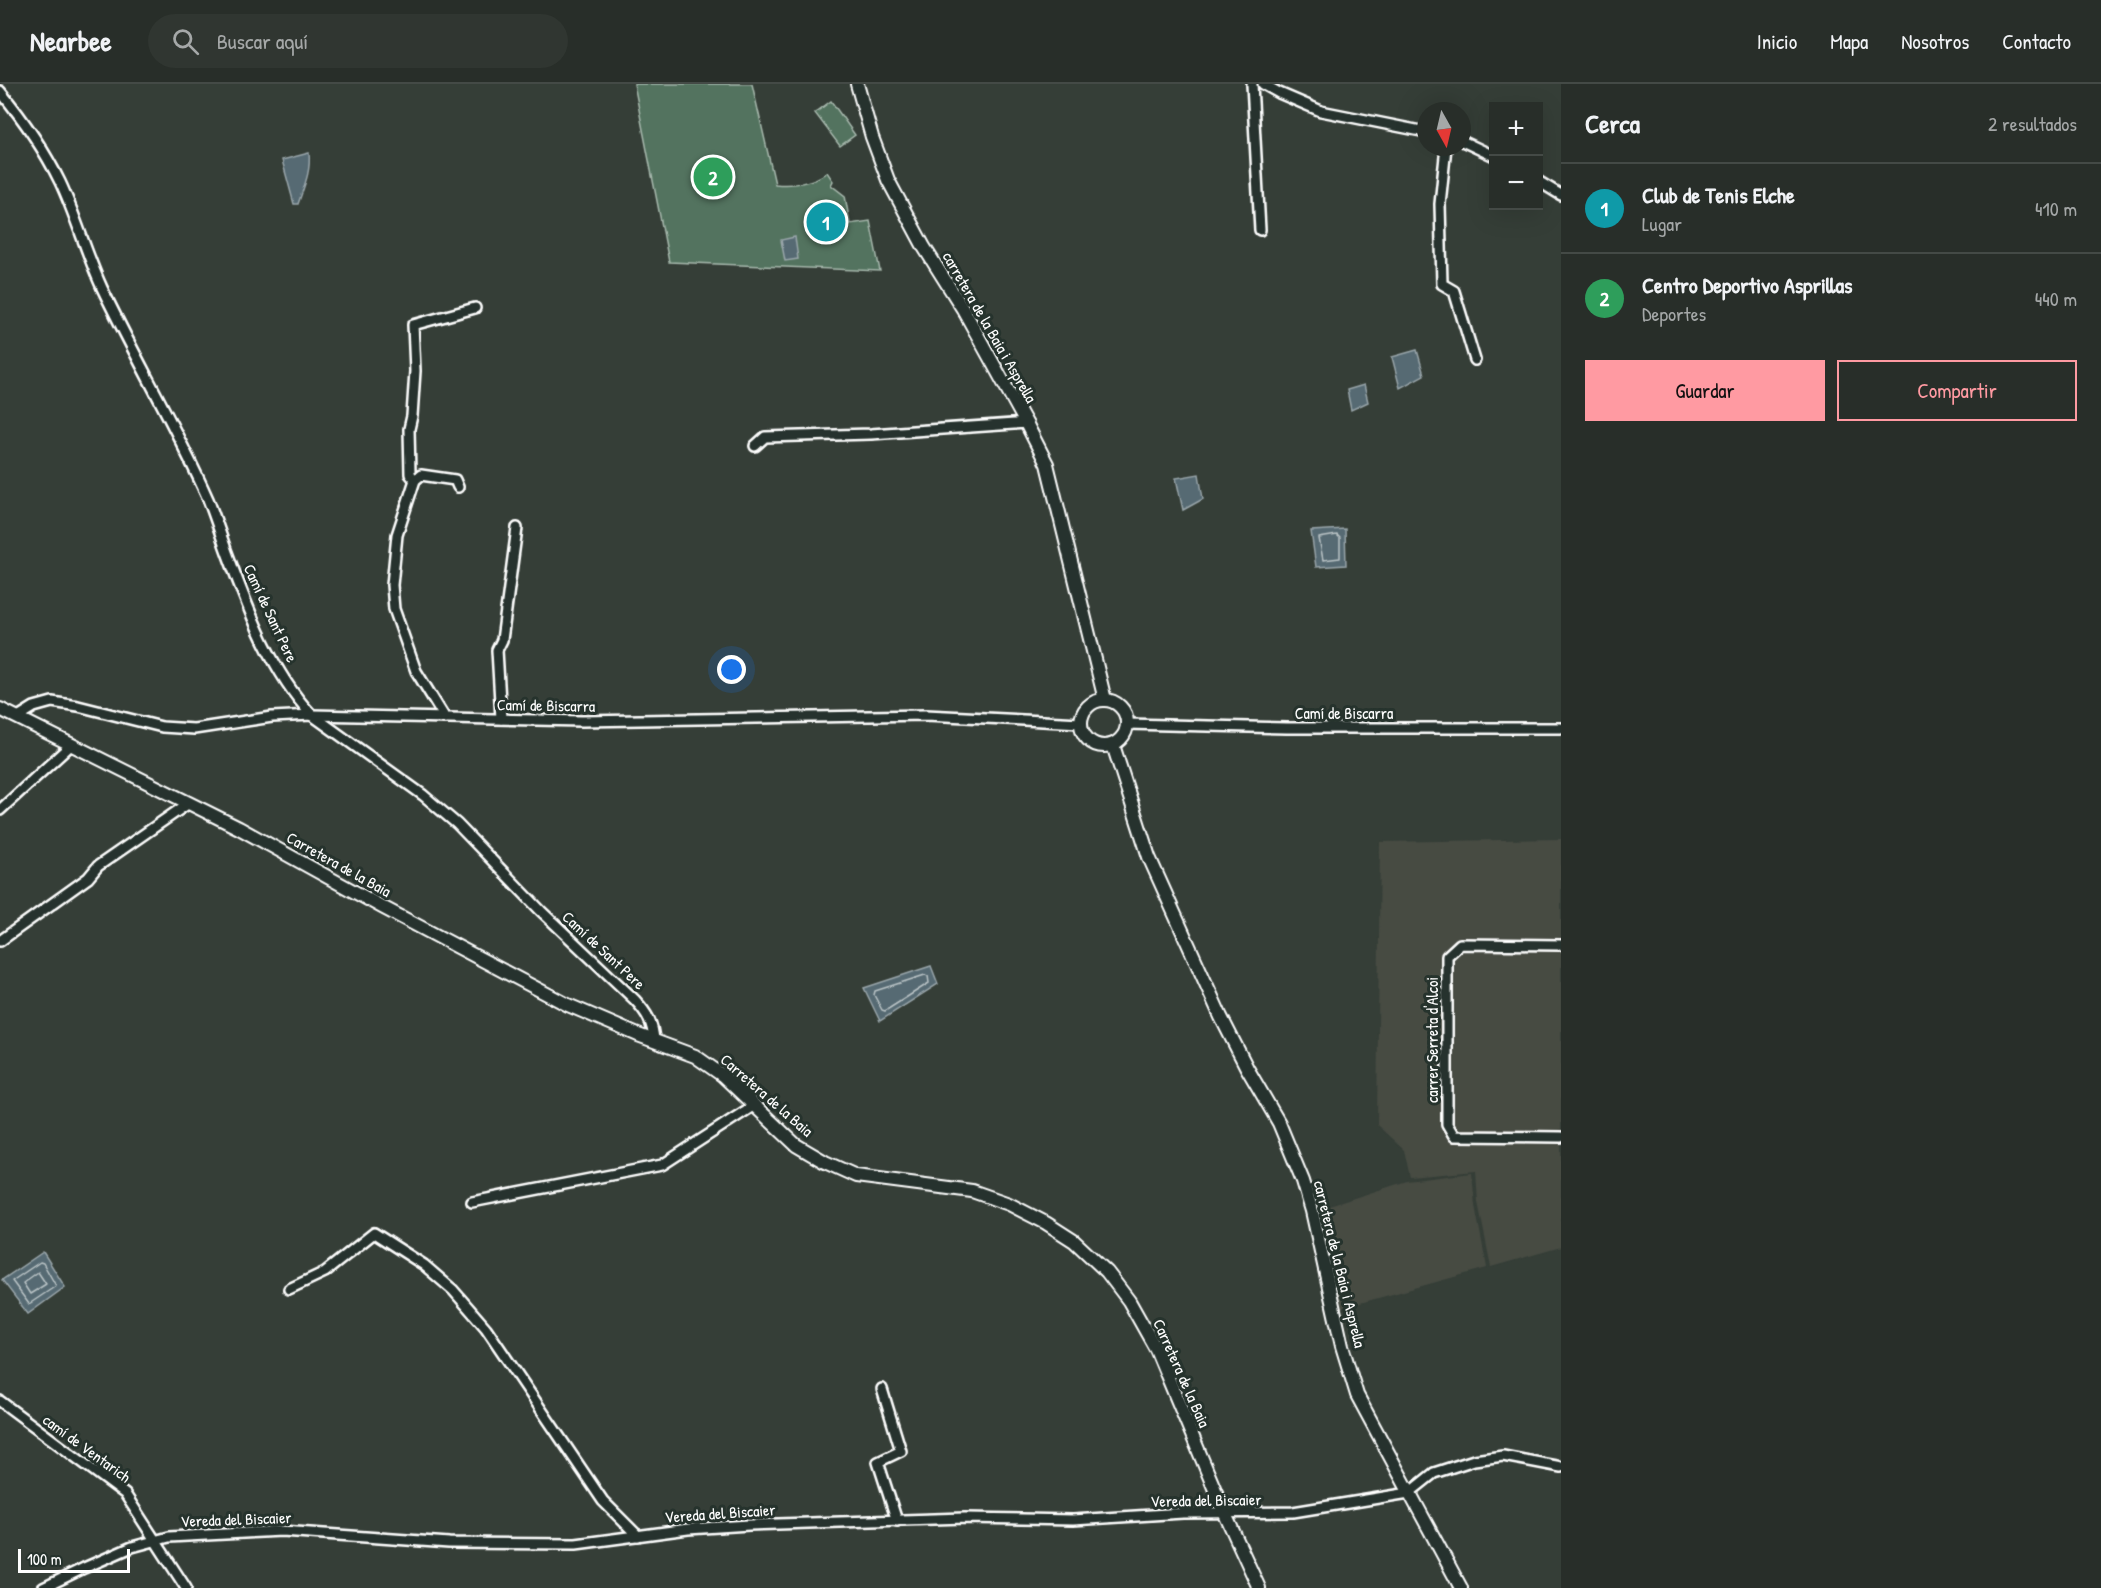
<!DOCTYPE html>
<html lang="es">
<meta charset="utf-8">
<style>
body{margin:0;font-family:"Patrick Hand",sans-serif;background:#303631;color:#f1f3f6}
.controls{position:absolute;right:18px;top:18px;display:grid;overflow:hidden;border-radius:0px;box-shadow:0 6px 24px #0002}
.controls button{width:54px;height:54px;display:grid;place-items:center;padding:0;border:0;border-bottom:2px solid #444a46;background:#282e29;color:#f1f3f6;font:30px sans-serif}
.compass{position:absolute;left:1417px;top:18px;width:54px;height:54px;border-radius:50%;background:#282e29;box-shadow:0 6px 24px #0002;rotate:172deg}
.scale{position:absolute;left:18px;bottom:15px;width:112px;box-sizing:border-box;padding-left:6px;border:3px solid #fff;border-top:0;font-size:16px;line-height:21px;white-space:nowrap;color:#fff;-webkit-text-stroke:4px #26332d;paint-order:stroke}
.you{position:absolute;left:732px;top:586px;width:21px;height:21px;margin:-15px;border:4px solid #fff;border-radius:50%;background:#1a73e8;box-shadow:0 0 0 9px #1a73e833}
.badge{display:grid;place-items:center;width:39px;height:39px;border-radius:50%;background:#ff9aa2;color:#fff;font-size:20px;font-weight:700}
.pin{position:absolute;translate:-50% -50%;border:3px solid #fff;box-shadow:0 2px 6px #0006}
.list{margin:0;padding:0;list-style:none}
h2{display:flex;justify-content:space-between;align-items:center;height:78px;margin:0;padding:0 24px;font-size:26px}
h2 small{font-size:20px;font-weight:400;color:#a5a8a8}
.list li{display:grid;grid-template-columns:39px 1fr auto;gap:18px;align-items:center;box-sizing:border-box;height:90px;padding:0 24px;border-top:2px solid #444a46}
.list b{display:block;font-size:22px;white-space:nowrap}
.list p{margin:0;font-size:20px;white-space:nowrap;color:#a5a8a8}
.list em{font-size:20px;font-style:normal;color:#a5a8a8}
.actions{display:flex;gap:12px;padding:18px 24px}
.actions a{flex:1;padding:14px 0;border:2px solid #ff9aa2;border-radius:0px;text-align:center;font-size:21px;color:#ff9aa2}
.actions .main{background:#ff9aa2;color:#111}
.icon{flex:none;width:33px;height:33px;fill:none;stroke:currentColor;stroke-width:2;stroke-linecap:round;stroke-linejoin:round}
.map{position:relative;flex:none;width:1561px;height:1504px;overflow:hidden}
header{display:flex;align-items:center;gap:36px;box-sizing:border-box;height:84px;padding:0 30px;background:#282e29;border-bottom:2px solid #444a46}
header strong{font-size:28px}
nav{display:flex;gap:33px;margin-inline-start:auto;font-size:21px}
.search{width:420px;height:54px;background:#303631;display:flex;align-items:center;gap:15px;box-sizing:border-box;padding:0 21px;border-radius:33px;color:#a5a8a8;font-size:22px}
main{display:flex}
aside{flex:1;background:#282e29}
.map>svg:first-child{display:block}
.built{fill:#474b43}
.green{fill:#52735e;stroke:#a8b9ae;stroke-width:1.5}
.water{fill:#566b73;stroke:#9aa6ab;stroke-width:1.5}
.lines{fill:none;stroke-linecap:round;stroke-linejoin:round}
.shore{stroke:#bbc4c7;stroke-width:1.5}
.minor-casing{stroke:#fff;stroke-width:14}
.major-casing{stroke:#fff;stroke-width:16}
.minor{stroke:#26332d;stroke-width:9}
.major{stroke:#26332d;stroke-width:12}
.labels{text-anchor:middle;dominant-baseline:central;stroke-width:6;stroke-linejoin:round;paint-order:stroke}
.street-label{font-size:16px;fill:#fff;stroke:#26332d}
</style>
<header>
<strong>Nearbee</strong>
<div class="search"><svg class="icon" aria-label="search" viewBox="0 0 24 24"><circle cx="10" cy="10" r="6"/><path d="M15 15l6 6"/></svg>Buscar aquí</div>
<nav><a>Inicio</a><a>Mapa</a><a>Nosotros</a><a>Contacto</a></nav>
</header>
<main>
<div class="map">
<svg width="1561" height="1504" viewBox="0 0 1561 1504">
<rect width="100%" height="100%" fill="#353e37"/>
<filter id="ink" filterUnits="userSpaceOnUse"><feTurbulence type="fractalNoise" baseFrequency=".0167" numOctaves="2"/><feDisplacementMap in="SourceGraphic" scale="12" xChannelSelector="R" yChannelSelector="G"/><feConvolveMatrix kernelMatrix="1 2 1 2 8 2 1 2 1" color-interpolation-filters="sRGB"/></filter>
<g filter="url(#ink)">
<!-- built -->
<g class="built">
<polygon points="1561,755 1561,1163 1491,1183 1478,1118 1476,1087 1410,1093 1404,1066 1377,1041 1380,758"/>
<polygon points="1472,1089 1475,1122 1487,1184 1342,1224 1320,1125 1407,1097"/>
</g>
<!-- green -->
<g class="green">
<path d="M634,0H752L775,100C791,102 814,99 827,88L833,97L831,101L845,112L850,140L870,137L880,187L669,178Z"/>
<polygon points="831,17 855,51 840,62 815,29"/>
</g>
<!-- water -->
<g class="water">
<path d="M309,69C311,88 304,102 298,120H294L282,76Z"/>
<polygon points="795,153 798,175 785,177 781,156"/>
<polygon points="1417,266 1424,291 1400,304 1392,273"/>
<polygon points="1364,301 1368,318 1351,326 1347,306"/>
<polygon points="1199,390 1203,415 1183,426 1176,394"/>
<polygon points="1345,445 1346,481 1316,483 1311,447"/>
<polygon points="931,882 938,900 880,937 864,904"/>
<polygon points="43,1168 65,1203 28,1230 2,1196"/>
</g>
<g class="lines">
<!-- shore -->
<g class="shore">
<polygon points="1337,451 1340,454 1340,474 1323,476 1319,454"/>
<polygon points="925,891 928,892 929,899 885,927 882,926 874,911 875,907"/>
<polygon points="40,1178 43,1179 56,1202 29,1220 12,1197"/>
<polygon points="38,1188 46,1200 30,1210 23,1199"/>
</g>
<defs>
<g id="minor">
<polyline points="1252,0 1260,146"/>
<polyline points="1263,0 1279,9 1321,27 1426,48"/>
<path d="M0,7C23,35 44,65 60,98C76,132 86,169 102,204C136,275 176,343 208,415C215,433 221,452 228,471C248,525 272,589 312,631L423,711L457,740L541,827L635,916C647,929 653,939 654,957"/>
<polyline points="1462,57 1494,72"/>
<polyline points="1446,63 1440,120 1442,200 1454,207 1475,276"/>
<polyline points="1538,97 1561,111"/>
<polyline points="755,362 765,353 871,350 1027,339"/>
<polyline points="415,396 410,390 409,345 412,332 415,287 413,241 475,224"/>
<polyline points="18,633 34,623 52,618 78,622 162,643 194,645 272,633 312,631 582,637 926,631 1081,639"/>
<polyline points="445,634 416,587 394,525 392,501 397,451 415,396 421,391 455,396 458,403"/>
<polyline points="501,635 497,566 502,556 517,444"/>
<polyline points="1127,640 1287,644 1561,644"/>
<polyline points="0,726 72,660"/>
<polyline points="0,857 88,794 98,782 189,719"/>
<polyline points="1561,861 1460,860 1447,872 1447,1040 1454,1052 1561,1053"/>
<polyline points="472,1118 662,1081 753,1022"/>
<polyline points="289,1205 325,1188 374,1149 424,1181 453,1206 486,1244 603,1417 638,1452"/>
<polyline points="882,1305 901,1367 878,1378 897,1437"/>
<polyline points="0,1317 125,1410 186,1504"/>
<polyline points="43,1504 84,1484 132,1463 169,1453 282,1447 449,1459 576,1460 688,1445 749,1441 965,1434 1073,1436 1183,1429 1293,1428 1409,1409 1434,1389 1474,1376 1503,1372 1561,1383"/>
</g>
<g id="major">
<polyline points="857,0 872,53 888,96 924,163 963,225 1027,341 1047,380 1105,616"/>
<circle cx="1104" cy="639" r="23"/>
<polyline points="0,625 239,744 382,823 568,921 638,951 695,972 722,991 796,1061 825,1078 856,1092 972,1107 1009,1120 1046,1139 1074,1157 1107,1188 1129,1217 1156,1265 1225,1430 1259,1504"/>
<polyline points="1113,661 1149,773 1221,933 1247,984 1279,1039 1303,1097 1312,1127 1342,1262 1357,1311 1461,1504"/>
</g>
</defs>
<!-- minor casing -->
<use href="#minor" class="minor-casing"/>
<!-- major casing -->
<use href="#major" class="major-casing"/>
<!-- minor -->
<use href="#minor" class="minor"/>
<!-- major -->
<use href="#major" class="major"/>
</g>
</g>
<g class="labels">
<!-- street labels -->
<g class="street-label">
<text transform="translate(990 243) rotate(60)">carretera de la Baia i Asprella</text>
<text transform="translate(271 529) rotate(65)">Camí de Sant Pere</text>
<text transform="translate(546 621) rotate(1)">Camí de Biscarra</text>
<text x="1344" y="629">Camí de Biscarra</text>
<text transform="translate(339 780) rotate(29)">Carretera de la Baia</text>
<text transform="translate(604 866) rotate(43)">Camí de Sant Pere</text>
<text transform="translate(1432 956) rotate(-90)">carrer Serreta d'Alcoi</text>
<text transform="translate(767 1011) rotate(41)">Carretera de la Baia</text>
<text transform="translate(1340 1180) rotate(76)">carretera de la Baia i Asprella</text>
<text transform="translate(1182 1289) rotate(66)">Carretera de la Baia</text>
<text transform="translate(87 1364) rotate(36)">camí de Ventarich</text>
<text transform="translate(1206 1416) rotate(-1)">Vereda del Biscaier</text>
<text transform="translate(720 1429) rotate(-4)">Vereda del Biscaier</text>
<text transform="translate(236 1435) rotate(-2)">Vereda del Biscaier</text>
</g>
</g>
</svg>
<div class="controls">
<button>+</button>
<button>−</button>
</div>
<svg class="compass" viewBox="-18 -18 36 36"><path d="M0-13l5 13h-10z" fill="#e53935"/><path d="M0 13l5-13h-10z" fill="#a5a8a8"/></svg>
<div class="scale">100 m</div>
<div class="you"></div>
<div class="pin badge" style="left:826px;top:138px;background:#0f9aa8">1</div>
<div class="pin badge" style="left:713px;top:93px;background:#2e9e5b">2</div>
</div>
<aside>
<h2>Cerca<small>2 resultados</small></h2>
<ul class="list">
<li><span class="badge" style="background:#0f9aa8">1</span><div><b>Club de Tenis Elche</b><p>Lugar</p></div><em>410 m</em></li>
<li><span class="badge" style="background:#2e9e5b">2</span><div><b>Centro Deportivo Asprillas</b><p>Deportes</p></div><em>440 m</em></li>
</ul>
<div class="actions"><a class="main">Guardar</a><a>Compartir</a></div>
</aside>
</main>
